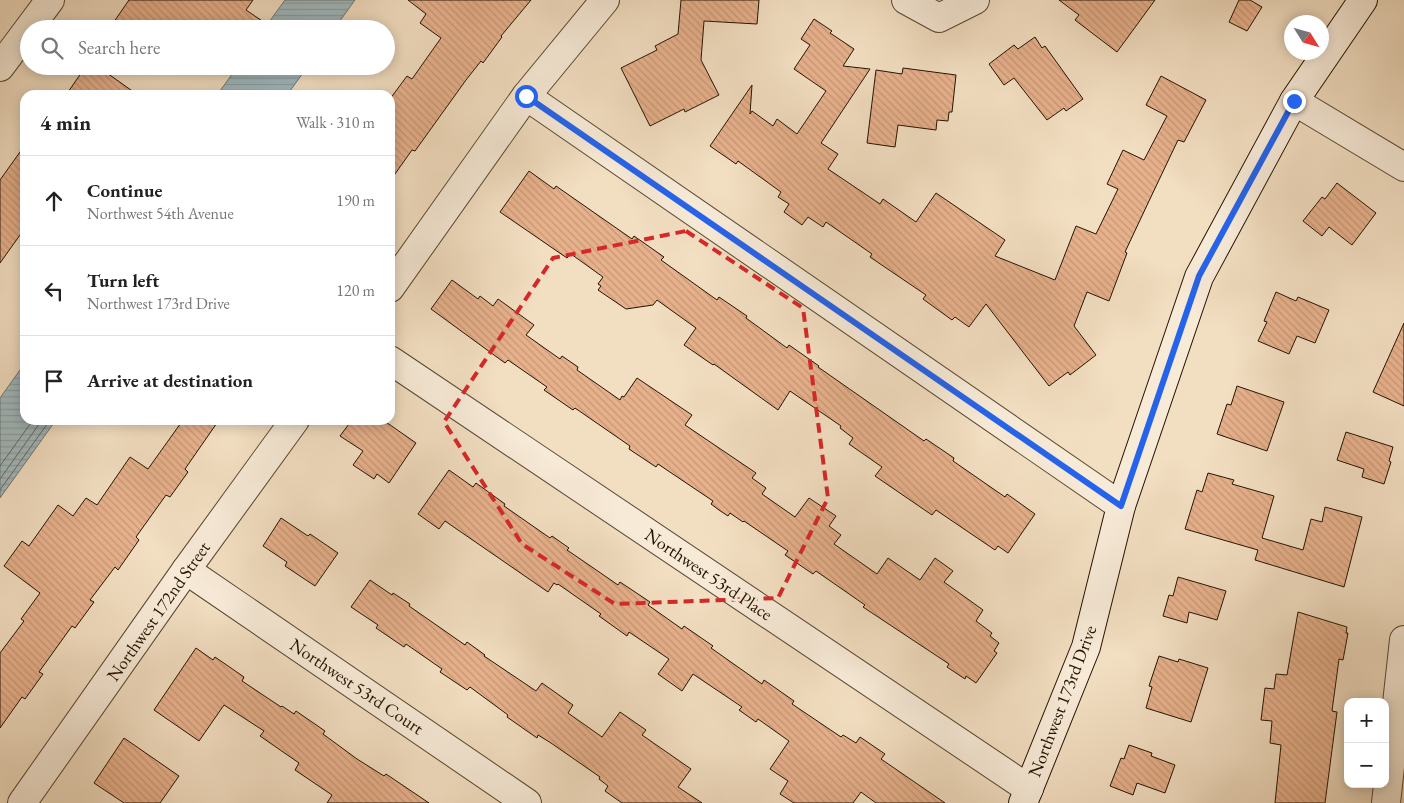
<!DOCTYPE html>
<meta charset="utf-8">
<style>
body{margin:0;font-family:"EB Garamond",serif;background:#f6f6f6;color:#222}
.controls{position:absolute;right:15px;bottom:15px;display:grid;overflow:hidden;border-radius:10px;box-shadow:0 2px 12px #0003}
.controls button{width:45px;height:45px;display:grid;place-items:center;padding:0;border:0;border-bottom:1px solid #e0e0e0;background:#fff;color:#222;font:25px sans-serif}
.compass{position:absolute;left:1284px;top:15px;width:45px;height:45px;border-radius:50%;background:#fff;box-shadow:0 2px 12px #0003;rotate:127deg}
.stop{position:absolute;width:15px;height:15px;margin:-11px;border:4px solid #2563eb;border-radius:50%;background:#fff}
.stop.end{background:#2563eb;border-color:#fff;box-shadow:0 1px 5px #0008}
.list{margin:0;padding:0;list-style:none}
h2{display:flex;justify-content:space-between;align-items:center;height:65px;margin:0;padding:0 20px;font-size:21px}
h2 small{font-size:16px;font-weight:400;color:#767676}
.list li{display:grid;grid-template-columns:32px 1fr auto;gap:15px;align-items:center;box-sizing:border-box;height:90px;padding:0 20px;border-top:1px solid #e0e0e0}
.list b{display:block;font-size:19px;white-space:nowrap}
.list p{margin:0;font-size:16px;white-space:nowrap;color:#767676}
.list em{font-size:16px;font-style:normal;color:#767676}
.icon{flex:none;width:28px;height:28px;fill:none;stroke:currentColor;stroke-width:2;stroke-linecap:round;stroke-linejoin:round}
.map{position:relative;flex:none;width:1404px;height:803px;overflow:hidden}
.search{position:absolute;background:#fff;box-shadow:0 2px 12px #0003;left:20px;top:20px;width:375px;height:55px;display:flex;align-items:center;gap:12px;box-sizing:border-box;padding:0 18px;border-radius:28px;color:#767676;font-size:19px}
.panel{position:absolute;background:#fff;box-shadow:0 2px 12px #0003;left:20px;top:90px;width:375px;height:335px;border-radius:15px}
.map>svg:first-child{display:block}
.water{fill:url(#water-rules);stroke:#6f7773}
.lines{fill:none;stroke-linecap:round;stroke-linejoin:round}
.shore{stroke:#626660;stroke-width:1}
.building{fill:url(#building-back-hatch);stroke:#241300}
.street-casing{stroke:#584630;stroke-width:30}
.secondary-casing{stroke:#241300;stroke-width:30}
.street{stroke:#f7ead7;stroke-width:28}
.secondary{stroke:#f7ead7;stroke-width:28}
.route{stroke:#2563eb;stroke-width:6}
.marked{fill:none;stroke:#d62828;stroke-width:4;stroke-dasharray:10 6;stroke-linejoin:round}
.labels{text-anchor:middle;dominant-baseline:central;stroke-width:5;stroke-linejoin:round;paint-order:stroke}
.street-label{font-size:18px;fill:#241300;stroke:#f7ead7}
</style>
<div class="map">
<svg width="1404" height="803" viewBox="0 0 1404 803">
<defs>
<pattern id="water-rules" width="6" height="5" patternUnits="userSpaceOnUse" patternTransform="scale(1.25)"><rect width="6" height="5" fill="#a1b9bf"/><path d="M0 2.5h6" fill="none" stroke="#8a9ea2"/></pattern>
<pattern id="building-back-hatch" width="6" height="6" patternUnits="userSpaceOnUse" patternTransform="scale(1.25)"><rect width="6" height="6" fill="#e7b18c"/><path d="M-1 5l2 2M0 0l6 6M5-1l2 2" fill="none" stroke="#c69777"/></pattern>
</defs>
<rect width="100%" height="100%" fill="#f2dec1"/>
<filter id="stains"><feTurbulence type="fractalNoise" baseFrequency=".004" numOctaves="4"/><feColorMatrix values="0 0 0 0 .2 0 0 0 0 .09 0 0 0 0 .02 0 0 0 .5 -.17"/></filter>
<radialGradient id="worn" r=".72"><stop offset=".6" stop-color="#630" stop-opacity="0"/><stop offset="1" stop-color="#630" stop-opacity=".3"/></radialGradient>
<!-- water -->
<g class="water">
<polygon points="285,0 355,0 334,29 264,29"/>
<polygon points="238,66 308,66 287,95 217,95"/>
<polygon points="25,363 25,420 56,420 0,498 0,398"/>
</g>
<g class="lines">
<!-- shore -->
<g class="shore">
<polyline points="0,466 33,420"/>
<polyline points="0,479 42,420"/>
<polyline points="0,490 50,420"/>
</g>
</g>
<!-- building -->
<g class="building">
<polygon points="129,0 253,0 246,10 274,29 109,29"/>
<polygon points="408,0 531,0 501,36 502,37 483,63 481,61 466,80 415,151 412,150 390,181 390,99 407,76 412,79 441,38 420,23 426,14"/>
<polygon points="681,0 759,0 757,24 704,21 701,60 719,95 685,112 684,109 650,126 621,68 657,50 655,46 678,34"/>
<polygon points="1059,0 1155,0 1117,52 1075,20 1079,15"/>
<polygon points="1239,0 1250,0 1262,7 1247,31 1229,22"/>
<polygon points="814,19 832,31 830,33 854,49 843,66 870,69 821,143 838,154 828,169 880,204 883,199 916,222 936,193 1005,240 995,256 1055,280 1076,226 1096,234 1118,189 1107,184 1123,150 1144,160 1167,116 1146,105 1161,76 1206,100 1184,142 1178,140 1149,201 1125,252 1127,253 1109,301 1087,292 1074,326 1096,355 1070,375 1068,372 1049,386 986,304 969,327 955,317 952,320 923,299 926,295 870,257 872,254 826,222 823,227 808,217 802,225 784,212 789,204 778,197 781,192 738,161 736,164 710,146 752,85 750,114 752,111 773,126 777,119 797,134 826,91 794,69 810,45 801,39"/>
<polygon points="1035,37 1042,48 1045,46 1083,99 1066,111 1064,108 1047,120 1014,78 1004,85 989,64 1014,45 1018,49"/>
<polygon points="86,66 97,66 138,95 66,95"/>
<polygon points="903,68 956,75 952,112 949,112 948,121 937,120 936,130 898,125 895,147 867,143 876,70 902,74"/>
<polygon points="25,145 25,228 0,263 0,180"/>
<polygon points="529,171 554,189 556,186 632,239 634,236 664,257 661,260 717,300 719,297 747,316 746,318 787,348 789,345 819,366 818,367 924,441 926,439 954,458 953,461 1005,497 1007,494 1035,514 1008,553 998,546 995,550 936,510 932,515 875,476 882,467 849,444 853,438 840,428 841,426 790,391 778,410 714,364 713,365 684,345 696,328 657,300 653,305 626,309 598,290 601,286 598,284 603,277 571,254 567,258 500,212"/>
<polygon points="1337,183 1376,213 1352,245 1329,227 1322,236 1303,221 1322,197 1325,199"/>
<polygon points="452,280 478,299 480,296 493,306 498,299 534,325 526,335 560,359 562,356 578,367 577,370 620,400 622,396 624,397 637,378 692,415 685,425 756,473 752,478 766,488 762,494 795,517 809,498 836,516 829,526 841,535 834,544 877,574 888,558 920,580 935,558 953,571 944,582 983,610 976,621 992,633 990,636 999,643 994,651 997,653 976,683 966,676 965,679 947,667 949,664 863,607 865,605 816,571 813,574 785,555 788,551 744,521 743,522 730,513 728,516 719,510 711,504 713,501 658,464 656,467 629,449 630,446 575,408 573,410 544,390 547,387 508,360 505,363 431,309"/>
<polygon points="1276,292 1296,301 1298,297 1329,310 1315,343 1297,336 1289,354 1258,341 1267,322 1264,321"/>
<polygon points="1404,323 1404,406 1373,392"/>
<polygon points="1237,386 1284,402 1267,451 1217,434 1227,404 1231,405"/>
<polygon points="183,420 219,420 185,469 188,472 170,497 166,495 136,537 139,540 118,570 115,567 90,600 94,602 75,628 72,626 39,672 43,674 25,699 22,697 0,728 0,653 24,621 21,619 40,593 4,566 22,541 29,546 58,505 73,516 86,498 97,505 130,457 148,469"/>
<polygon points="352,420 383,420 416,443 389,483 377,474 374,479 353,465 363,451 340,436"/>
<polygon points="1346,432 1393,447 1389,461 1391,462 1384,484 1362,477 1364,469 1337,460"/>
<polygon points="449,470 473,487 476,483 505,504 504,506 550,538 552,536 569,548 567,550 589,565 618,585 620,582 650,602 648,605 682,629 684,626 713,646 711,648 762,684 764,680 794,701 792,704 841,737 843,735 856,743 860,737 885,754 881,759 945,803 876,803 861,792 853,803 794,803 780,794 788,781 770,769 789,741 758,719 756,722 739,710 742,707 693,674 682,691 658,674 669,659 629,632 627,636 599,616 601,614 558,584 557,585 554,583 548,592 445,521 439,529 418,514"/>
<polygon points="1208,473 1234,480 1232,484 1274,496 1262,538 1303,550 1311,519 1322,522 1325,507 1362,517 1344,587 1255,560 1258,550 1185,529 1197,490 1202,492"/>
<polygon points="281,518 308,536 310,534 338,553 315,586 285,566 287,562 263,546"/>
<polygon points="1178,577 1226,591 1217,620 1189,612 1187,623 1163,616 1169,595 1173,596"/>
<polygon points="370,580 392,595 393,593 410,604 409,606 465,645 467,642 485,655 484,656 536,691 542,683 573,705 568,713 602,737 620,712 646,730 642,735 691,769 678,787 702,803 622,803 605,791 608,786 599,779 600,777 551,743 538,735 537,738 507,717 508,715 470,687 467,690 440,672 442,669 406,644 404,647 376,628 378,625 351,607"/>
<polygon points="1298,612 1347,627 1346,633 1348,633 1343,660 1339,659 1332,711 1337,712 1325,803 1275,803 1281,745 1270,743 1272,721 1261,720 1265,688 1274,689 1276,674 1287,675"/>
<polygon points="196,648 213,660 215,657 244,677 242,681 281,707 282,706 294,714 296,711 325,731 323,734 357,759 384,776 386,774 429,803 327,803 332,795 295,770 299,763 260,736 264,731 224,705 199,741 154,710"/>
<polygon points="1159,656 1178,662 1179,659 1208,668 1191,722 1146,708 1152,687 1149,686"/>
<polygon points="124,738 179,776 160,803 124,803 94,783"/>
<polygon points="1129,745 1152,753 1151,756 1175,765 1165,793 1137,783 1133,795 1110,786 1121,758 1124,759"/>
</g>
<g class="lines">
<defs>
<g id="street">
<polyline points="906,0 939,18 975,0"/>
<polyline points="0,67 50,0"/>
<polyline points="526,96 1121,506"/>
<polyline points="1294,101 1404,167"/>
<polyline points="390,288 526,96 605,0"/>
<polyline points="390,360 1029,789"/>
<polyline points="186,570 527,803"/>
<polyline points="22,803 186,570 295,420"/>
<polyline points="1386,803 1404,640"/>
</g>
<polyline id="secondary" points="1023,803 1086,647 1121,506 1199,277 1294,101 1363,0"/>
</defs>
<!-- street casing -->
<use href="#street" class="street-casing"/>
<!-- secondary casing -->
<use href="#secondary" class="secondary-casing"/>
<!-- street -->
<use href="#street" class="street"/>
<!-- secondary -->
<use href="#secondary" class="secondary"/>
</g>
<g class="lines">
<!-- route -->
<polyline class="route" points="526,96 1121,506 1199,276 1294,101"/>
</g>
<!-- marked area -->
<path class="marked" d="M686,231L803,308L828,498L778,598L615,604L522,544L444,422L553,258Z"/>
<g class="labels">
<!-- street labels -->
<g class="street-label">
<text transform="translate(709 574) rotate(34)">Northwest 53rd Place</text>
<text transform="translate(158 611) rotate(-55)">Northwest 172nd Street</text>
<text transform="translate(357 686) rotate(34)">Northwest 53rd Court</text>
<text transform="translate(1062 701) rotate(-69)">Northwest 173rd Drive</text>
</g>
</g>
<rect width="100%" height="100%" filter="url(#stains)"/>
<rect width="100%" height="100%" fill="url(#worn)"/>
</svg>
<div class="controls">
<button>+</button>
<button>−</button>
</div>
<svg class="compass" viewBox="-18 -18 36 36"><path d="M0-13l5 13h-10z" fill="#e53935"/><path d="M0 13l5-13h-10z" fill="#767676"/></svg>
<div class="stop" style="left:526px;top:96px"></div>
<div class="stop end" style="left:1294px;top:101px"></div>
<div class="search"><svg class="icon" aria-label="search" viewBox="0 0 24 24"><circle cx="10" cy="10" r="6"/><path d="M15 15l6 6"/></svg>Search here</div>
<section class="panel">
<h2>4 min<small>Walk · 310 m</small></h2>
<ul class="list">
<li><svg class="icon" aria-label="ahead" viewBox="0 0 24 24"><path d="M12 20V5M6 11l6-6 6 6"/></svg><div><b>Continue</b><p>Northwest 54th Avenue</p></div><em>190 m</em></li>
<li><svg class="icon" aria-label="left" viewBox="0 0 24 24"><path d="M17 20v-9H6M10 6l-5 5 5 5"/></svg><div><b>Turn left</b><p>Northwest 173rd Drive</p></div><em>120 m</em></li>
<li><svg class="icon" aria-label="arrive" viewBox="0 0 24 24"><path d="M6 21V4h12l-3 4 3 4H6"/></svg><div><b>Arrive at destination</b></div></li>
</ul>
</section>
</div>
